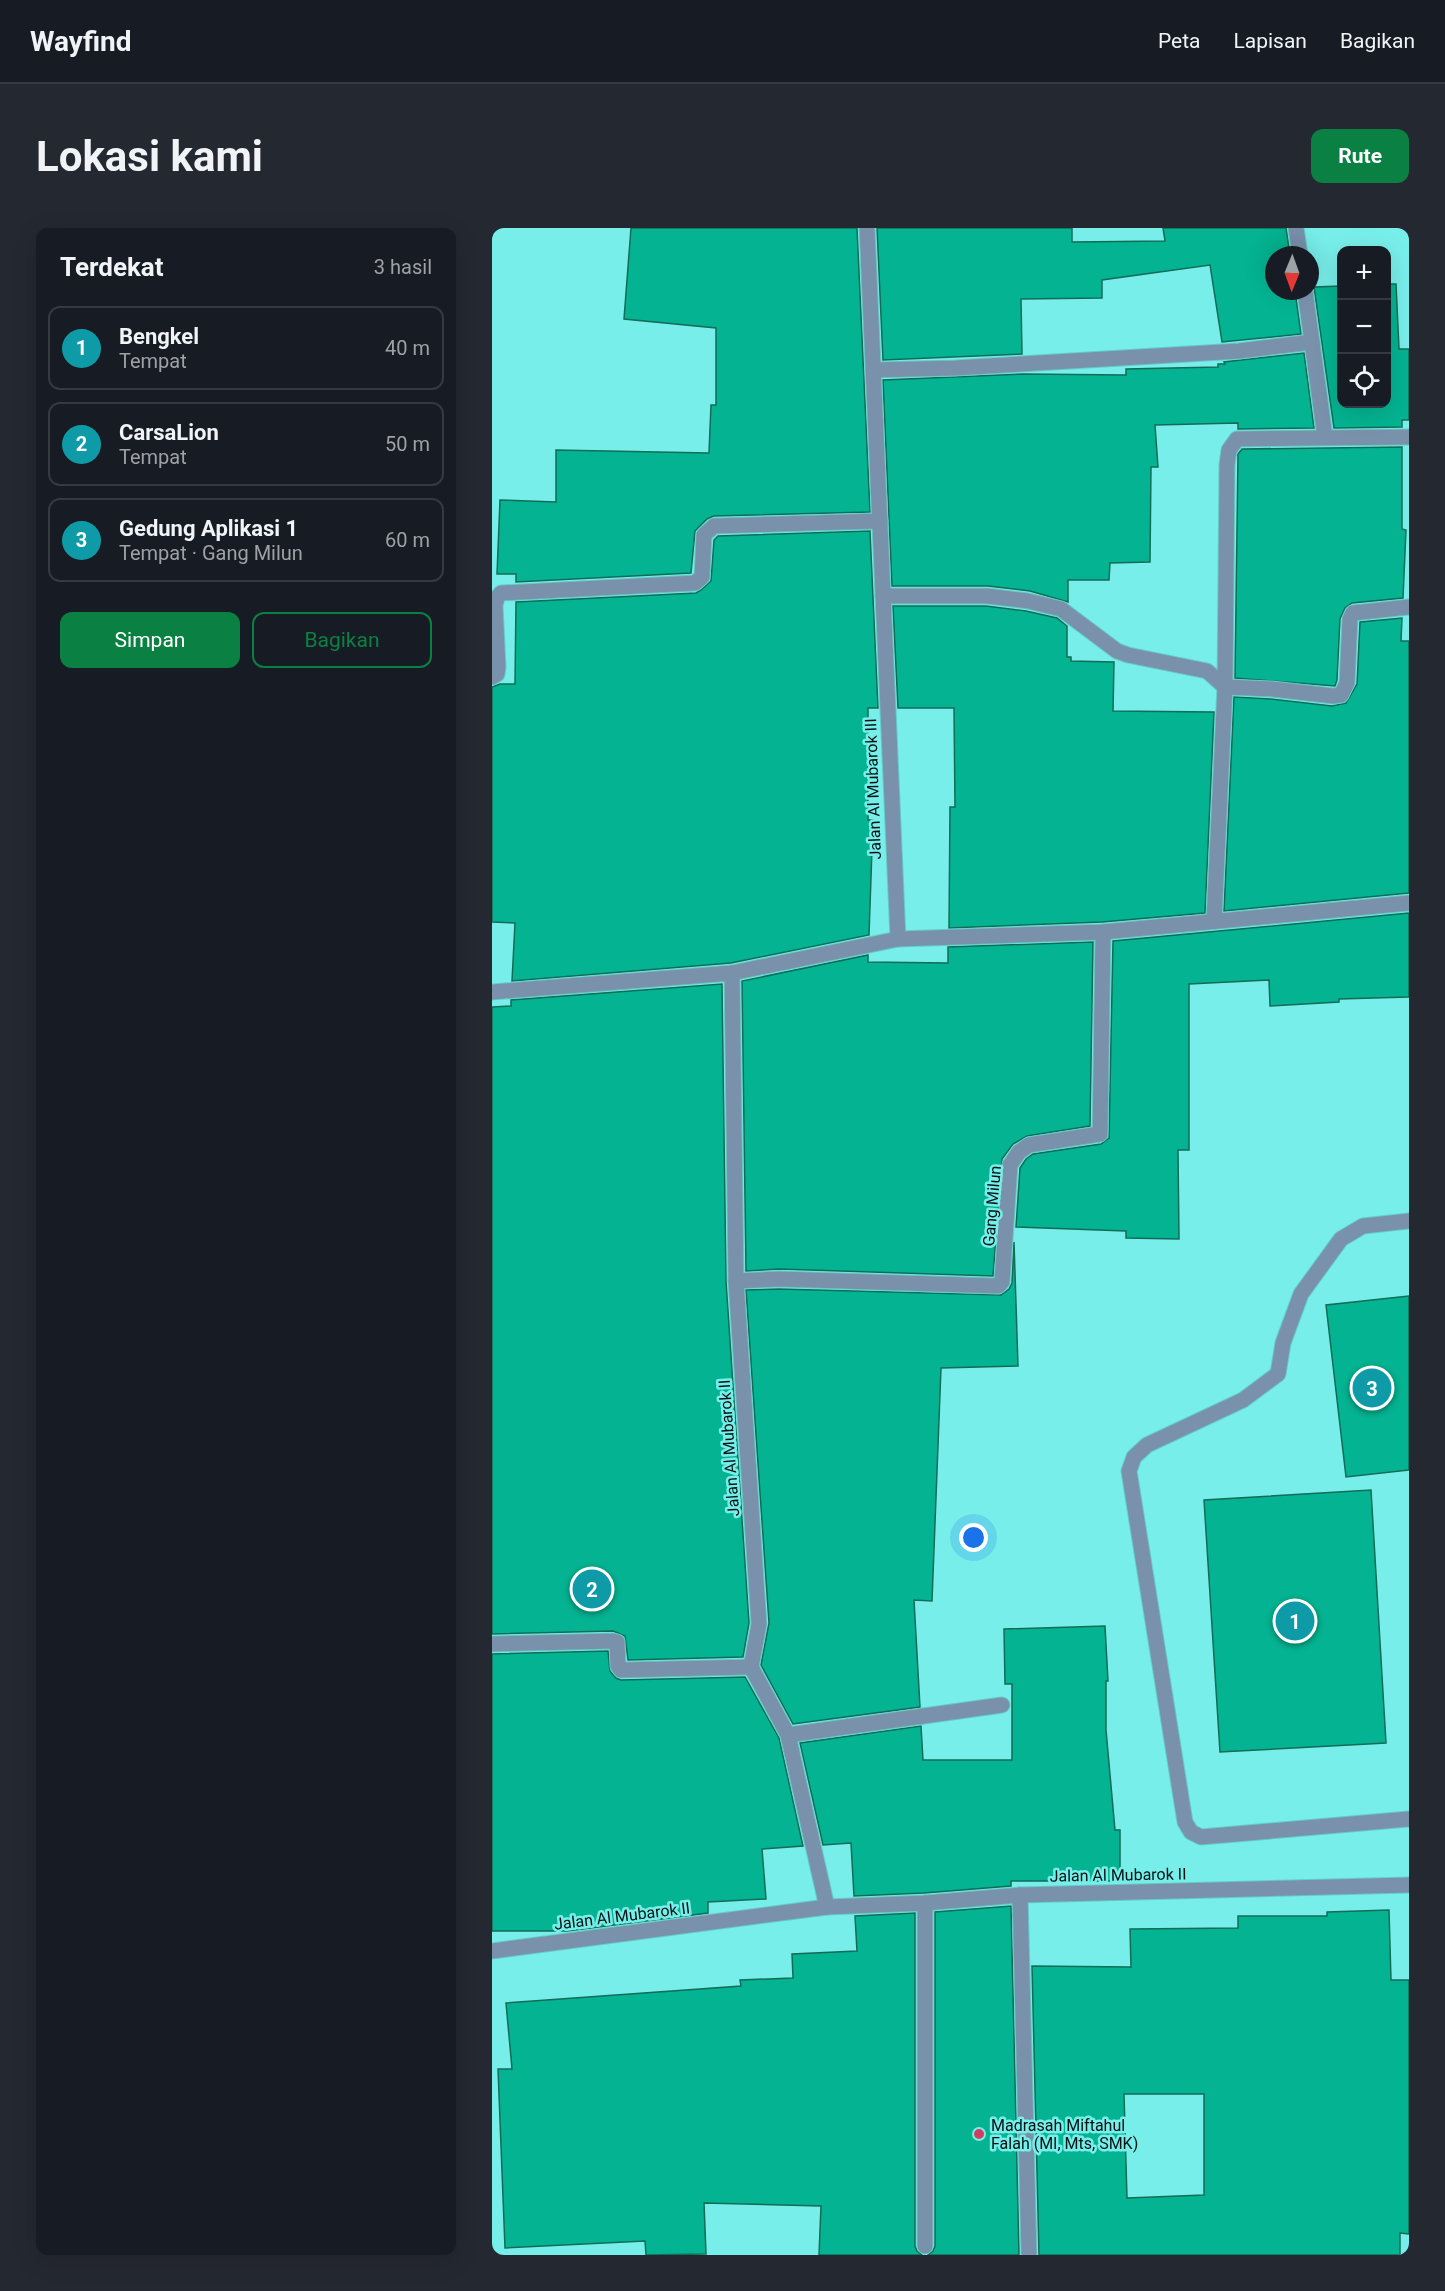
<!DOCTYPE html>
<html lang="id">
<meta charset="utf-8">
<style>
body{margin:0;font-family:Roboto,sans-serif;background:#242831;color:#f1f3f6}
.controls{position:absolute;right:18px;top:18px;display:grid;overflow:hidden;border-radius:12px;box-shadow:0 6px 24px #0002}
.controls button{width:54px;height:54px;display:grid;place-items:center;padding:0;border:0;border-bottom:2px solid #363941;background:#171b24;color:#f1f3f6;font:30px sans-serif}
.compass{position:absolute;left:773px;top:18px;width:54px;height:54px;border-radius:50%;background:#171b24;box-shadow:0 6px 24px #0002;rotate:181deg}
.you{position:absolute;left:482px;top:1310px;width:21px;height:21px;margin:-15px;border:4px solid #fff;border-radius:50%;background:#1a73e8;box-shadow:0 0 0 9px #1a73e833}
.badge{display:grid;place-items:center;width:39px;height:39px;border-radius:50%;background:#0b8043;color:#fff;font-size:20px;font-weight:700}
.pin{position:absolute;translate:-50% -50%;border:3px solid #fff;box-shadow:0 2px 6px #0006}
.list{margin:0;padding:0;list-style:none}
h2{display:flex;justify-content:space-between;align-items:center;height:78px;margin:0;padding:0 24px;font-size:26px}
h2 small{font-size:20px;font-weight:400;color:#9ea1a6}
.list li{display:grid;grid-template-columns:39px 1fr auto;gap:18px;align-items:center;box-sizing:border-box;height:84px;margin:0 12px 12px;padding:0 12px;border:2px solid #363941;border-radius:12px}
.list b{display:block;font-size:22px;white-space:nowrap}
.list p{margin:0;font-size:20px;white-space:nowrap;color:#9ea1a6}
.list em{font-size:20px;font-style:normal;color:#9ea1a6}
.actions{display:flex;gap:12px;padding:18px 24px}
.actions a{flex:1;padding:14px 0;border:2px solid #0b8043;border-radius:12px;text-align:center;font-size:21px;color:#0b8043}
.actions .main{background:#0b8043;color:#fff}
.icon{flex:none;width:33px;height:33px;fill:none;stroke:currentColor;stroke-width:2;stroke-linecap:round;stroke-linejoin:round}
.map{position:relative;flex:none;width:917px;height:2027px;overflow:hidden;border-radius:12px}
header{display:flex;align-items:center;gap:36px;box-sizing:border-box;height:84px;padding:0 30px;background:#171b24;border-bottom:2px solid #363941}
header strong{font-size:28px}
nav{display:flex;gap:33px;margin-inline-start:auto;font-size:21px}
.intro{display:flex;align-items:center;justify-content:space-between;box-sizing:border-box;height:144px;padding:0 36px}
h1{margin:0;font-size:42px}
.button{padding:15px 27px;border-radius:12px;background:#0b8043;color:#fff;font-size:21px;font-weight:700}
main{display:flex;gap:36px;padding:0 36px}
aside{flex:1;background:#171b24;border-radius:12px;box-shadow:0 6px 24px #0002}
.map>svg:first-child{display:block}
.building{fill:#04b391;stroke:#136c58;stroke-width:1.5;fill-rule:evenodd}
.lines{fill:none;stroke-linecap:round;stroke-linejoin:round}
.service-casing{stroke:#65cbc7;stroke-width:17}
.minor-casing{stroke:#65cbc7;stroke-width:17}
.service{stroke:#7a91ac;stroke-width:15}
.minor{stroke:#7a91ac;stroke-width:15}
.poi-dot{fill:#cf3f5d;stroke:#78eeea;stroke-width:2}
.labels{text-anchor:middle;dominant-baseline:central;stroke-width:5;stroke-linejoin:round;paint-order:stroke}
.street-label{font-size:16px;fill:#001312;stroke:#78eeea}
.poi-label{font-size:16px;fill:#001312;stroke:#78eeea;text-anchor:start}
</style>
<header>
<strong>Wayfind</strong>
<nav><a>Peta</a><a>Lapisan</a><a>Bagikan</a></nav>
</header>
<div class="intro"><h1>Lokasi kami</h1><a class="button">Rute</a></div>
<main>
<aside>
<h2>Terdekat<small>3 hasil</small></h2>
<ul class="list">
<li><span class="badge" style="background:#0f9aa8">1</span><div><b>Bengkel</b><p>Tempat</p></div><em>40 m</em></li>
<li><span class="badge" style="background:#0f9aa8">2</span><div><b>CarsaLion</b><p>Tempat</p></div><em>50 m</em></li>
<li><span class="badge" style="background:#0f9aa8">3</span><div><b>Gedung Aplikasi 1</b><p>Tempat · Gang Milun</p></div><em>60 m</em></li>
</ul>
<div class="actions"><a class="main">Simpan</a><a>Bagikan</a></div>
</aside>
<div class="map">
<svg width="917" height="2027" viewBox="0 0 917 2027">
<rect width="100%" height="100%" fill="#78eeea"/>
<!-- building -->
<g class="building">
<polygon points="139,0 365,0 378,284 222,288 215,291 203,303 199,345 24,354 24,346 5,346 8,272 64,274 64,222 217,225 219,177 224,177 224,100 132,91"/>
<polygon points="385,0 580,0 580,14 673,13 671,0 794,0 798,27 782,27 782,63 803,63 809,106 730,114 718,37 610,52 610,70 529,71 530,126 391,132"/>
<polygon points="894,56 904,56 907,121 917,121 917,192 910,192 910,199 842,200 822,59 849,58 849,176 894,176"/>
<polygon points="812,125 822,200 746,201 746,195 663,197 666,239 659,239 658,334 618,335 617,352 576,352 576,374 538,363 496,358 400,358 391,152 532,146 634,147 634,141 726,139 726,136 733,136 732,134"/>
<polygon points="910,219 910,301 914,302 911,370 860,375 853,380 848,391 845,452 843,458 743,450 746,226 750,221"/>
<polygon points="378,303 386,480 376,480 376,592 381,592 377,707 239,735 20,753 23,695 0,694 0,459 8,456 23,456 24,374 204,365 209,362 219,353 222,312 226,308"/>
<polygon points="401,378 494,378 534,383 565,390 575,398 575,429 579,429 579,433 622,434 621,483 722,484 713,685 610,694 457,700 458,579 463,579 462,480 406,480"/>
<polygon points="910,390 909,413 917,413 917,665 732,683 742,469 779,471 840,478 854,475 865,456 868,394"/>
<polygon points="917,685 917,769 847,771 847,774 778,778 777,752 697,756 697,922 686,922 687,1011 634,1010 634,1003 524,999 528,940 534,931 541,926 609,916 617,910 621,713"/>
<polygon points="601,714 598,898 535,908 521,916 510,931 501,1048 287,1041 254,1043 250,753 376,727 376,734 456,735 456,719"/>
<polygon points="230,756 234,1053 257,1395 251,1429 136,1432 133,1408 121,1403 0,1406 0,779 19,778 19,772"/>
<polygon points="522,1014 526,1138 449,1140 440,1373 422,1372 428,1479 301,1496 269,1437 277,1395 254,1062 287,1061 509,1067 517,1061 520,1055"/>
<polygon points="917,1068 917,1242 854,1249 834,1077"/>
<polygon points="879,1262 894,1515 728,1524 712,1272"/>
<polygon points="613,1398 616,1453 614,1453 614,1502 623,1602 628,1602 628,1653 519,1653 519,1658 432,1665 362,1668 359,1615 331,1617 308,1515 429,1498 431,1532 520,1532 520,1456 513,1456 512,1401"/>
<polygon points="116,1423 118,1443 124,1450 129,1452 253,1449 287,1510 311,1618 270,1621 274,1671 216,1674 216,1685 75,1703 0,1703 0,1426"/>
<polygon points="519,1678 527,2027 436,2027 441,2023 443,2018 443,1684"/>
<path d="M897,1682L899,1752H917V2006L908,2005V2027H547L540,1738L639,1739L638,1701L746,1700V1688H835V1684ZM632,1866H712V1967L635,1970Z"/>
<polygon points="423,1685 423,2018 425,2023 430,2027 327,2027 329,1978 212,1975 214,2026 154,2027 153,2013 13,2020 6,1841 20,1841 14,1775 249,1758 248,1752 301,1750 300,1726 365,1723 363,1688"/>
</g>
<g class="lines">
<defs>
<polyline id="service" points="917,993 871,998 849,1011 809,1066 791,1115 786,1146 751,1172 655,1217 642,1229 637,1243 693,1594 699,1604 709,1609 917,1591"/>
<g id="minor">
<polyline points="375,0 406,711"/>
<polyline points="804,0 808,27"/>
<polyline points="813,63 833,209"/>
<polyline points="381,142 463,140 747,123 820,114"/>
<polyline points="391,368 495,368 536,373 569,381 625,423 636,427 715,443 733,459 780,461 841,468 849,467 855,455 858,391 861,385 917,379"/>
<polyline points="0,449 5,446 6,439 3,377 5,370 9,365 203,355 210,349 212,307 222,298 388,293"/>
<polyline points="722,693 733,459 735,237 737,222 745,211 917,209"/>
<polyline points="240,745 244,1053 267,1396 259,1439 296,1507 335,1679"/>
<polyline points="0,764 240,745 406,711 611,704 917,675"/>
<polyline points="244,1053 287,1051 506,1058 510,1054 518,937 527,924 537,917 608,906 611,704"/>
<polyline points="0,1416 121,1413 125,1414 126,1438 129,1442 259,1439"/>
<polyline points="296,1507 510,1477"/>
<polyline points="528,1667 537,2027"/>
<polyline points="433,1675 433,2018"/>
<polyline points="0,1723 335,1679 433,1675 528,1667 917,1657"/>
</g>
</defs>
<!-- service casing -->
<use href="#service" class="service-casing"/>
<!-- minor casing -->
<use href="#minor" class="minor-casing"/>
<!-- service -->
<use href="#service" class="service"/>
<!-- minor -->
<use href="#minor" class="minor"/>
</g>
<!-- markers -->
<circle class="poi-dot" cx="487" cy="1906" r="6"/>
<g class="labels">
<!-- street labels -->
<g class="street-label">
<text transform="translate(381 561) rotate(-92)">Jalan Al Mubarok III</text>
<text transform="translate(500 978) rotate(-85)">Gang Milun</text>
<text transform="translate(237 1220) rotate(-94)">Jalan Al Mubarok II</text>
<text transform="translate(626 1647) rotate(-1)">Jalan Al Mubarok II</text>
<text transform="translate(130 1688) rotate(-7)">Jalan Al Mubarok II</text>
</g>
<!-- poi labels -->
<g class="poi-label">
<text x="499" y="1897">Madrasah Miftahul<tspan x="499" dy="18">Falah (MI, Mts, SMK)</tspan></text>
</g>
</g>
</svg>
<div class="controls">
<button>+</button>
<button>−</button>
<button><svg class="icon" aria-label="locate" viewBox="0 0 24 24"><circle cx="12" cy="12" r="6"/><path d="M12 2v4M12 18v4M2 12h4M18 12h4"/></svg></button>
</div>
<svg class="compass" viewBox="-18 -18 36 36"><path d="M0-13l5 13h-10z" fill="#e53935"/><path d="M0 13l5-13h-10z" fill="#9ea1a6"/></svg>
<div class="you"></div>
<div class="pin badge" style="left:803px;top:1393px;background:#0f9aa8">1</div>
<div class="pin badge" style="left:100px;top:1361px;background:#0f9aa8">2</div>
<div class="pin badge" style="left:880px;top:1160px;background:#0f9aa8">3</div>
</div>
</main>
